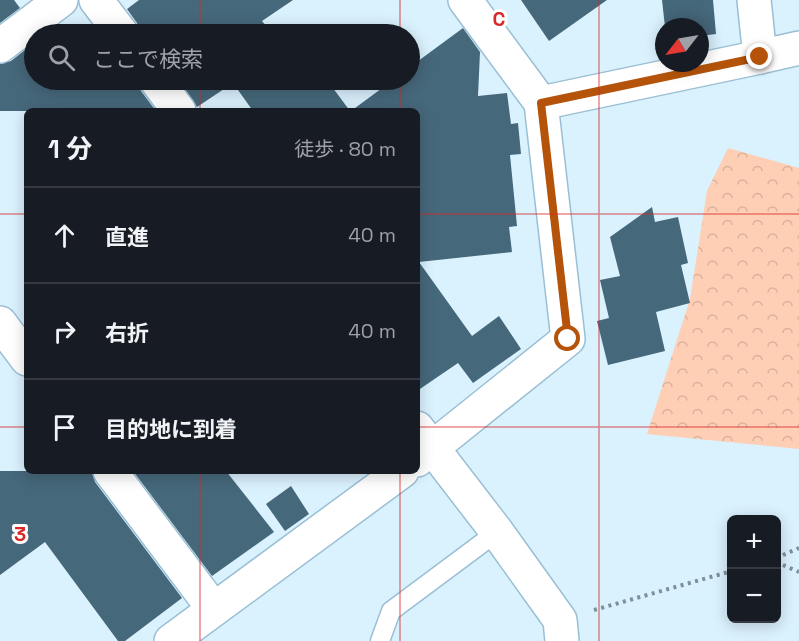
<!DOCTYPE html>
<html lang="ja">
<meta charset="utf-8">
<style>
body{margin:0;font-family:"Space Grotesk","Noto Sans JP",sans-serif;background:#242831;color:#f1f3f6}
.controls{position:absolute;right:18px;bottom:18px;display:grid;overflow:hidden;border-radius:9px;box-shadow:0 3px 15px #0003}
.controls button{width:54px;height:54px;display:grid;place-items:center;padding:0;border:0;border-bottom:2px solid #363941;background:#171b24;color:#f1f3f6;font:30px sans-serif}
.compass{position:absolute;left:655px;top:18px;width:54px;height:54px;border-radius:50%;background:#171b24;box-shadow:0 3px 15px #0003;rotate:239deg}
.stop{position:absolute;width:18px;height:18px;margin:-14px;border:4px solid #b45309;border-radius:50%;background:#fff}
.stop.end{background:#b45309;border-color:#fff;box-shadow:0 2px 6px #0008}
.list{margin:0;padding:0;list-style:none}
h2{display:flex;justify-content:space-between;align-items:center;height:78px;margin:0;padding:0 24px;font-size:26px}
h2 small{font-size:20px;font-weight:400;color:#9ea1a6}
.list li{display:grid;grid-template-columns:39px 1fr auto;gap:18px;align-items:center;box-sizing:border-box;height:96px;padding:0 24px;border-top:2px solid #363941}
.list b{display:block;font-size:22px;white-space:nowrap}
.list em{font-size:20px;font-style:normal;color:#9ea1a6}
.icon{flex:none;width:33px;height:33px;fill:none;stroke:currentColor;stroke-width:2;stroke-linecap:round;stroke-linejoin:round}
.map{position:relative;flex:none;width:799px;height:641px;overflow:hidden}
.search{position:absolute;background:#171b24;box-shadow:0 3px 15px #0003;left:24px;top:24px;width:396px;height:66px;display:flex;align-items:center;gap:15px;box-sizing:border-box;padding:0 21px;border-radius:33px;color:#9ea1a6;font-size:22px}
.panel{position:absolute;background:#171b24;box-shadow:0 3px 15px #0003;left:24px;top:108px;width:396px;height:366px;border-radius:9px}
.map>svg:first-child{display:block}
.forest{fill:url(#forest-crowns)}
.building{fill:#46687b}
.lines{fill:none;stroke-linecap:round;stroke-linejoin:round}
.service-casing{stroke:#9abfd4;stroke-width:21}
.minor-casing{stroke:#9abfd4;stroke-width:36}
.path{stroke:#7c8f9a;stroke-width:4;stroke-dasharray:3 4.5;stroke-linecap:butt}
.service{stroke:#fff;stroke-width:18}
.minor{stroke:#fff;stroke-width:33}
.route{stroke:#b45309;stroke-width:8}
.grid{fill:none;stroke:#d62828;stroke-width:1.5;stroke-opacity:0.55}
.grid-label{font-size:20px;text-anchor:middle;font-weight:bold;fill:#d62828;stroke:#fff;stroke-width:6;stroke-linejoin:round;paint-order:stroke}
</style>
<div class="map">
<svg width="799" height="641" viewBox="0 0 799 641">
<defs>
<pattern id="forest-crowns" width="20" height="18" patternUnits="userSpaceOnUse" patternTransform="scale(1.5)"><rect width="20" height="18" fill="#fecfb4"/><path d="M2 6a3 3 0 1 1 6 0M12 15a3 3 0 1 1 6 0" fill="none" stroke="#dab29c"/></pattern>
</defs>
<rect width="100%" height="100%" fill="#daf1fe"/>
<!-- forest -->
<polygon class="forest" points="728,148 799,168 799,449 647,434 690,299 707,191"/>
<!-- building -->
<g class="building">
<polygon points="0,0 14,0 20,8 0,23"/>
<polygon points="139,0 293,0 262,21 273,34 140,34 137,23 127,9"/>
<polygon points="521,0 607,0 549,41"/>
<polygon points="662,0 713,0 716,34 700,36 700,27 665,27"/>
<polygon points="463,28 480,52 478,96 507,93 511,124 518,123 521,154 510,155 517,226 509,227 512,252 419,262 472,336 499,316 521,349 473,383 458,363 417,391 417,111 351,111 393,80 410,80 410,67"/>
<polygon points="34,43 34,80 138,80 141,91 156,111 0,111 0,64 11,61"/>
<polygon points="179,80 327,80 350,111 253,111 233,83 197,107"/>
<polygon points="652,207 655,222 678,217 688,263 681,265 690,303 656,312 665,351 608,365 597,321 609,318 600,280 620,276 610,237"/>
<polygon points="0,471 92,471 95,482 182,598 125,641 118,641 45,542 0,575"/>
<polygon points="133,471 226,471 274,532 212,576"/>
<polygon points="291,486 309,514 285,531 266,504"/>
</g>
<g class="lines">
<defs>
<polyline id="service" points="380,641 391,611 497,532"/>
<g id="minor">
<polyline points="96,0 122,34"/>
<polyline points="0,46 61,0"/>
<polyline points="760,57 799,48"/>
<polyline points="156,80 179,111"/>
<polyline points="541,103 760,57 754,0"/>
<polyline points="0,323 27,359"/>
<polyline points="417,428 497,532 560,620 562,641"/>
<polyline points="417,460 568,339 541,103 465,0"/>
<polyline points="110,471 213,608"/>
<polyline points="171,641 402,471"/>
</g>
</defs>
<!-- service casing -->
<use href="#service" class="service-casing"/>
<!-- minor casing -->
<use href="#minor" class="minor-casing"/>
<!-- path -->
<g class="path">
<polyline points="776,558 799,548"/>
<polyline points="776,562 799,572"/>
<polyline points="594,610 732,571"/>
</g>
<!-- service -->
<use href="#service" class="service"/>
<!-- minor -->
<use href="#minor" class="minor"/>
</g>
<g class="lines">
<!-- route -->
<polyline class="route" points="568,339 541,103 760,57"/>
</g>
<!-- grid -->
<path class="grid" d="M200,0V34M400,0V34M599,0V641M200,80V111M400,80V111M0,214H27M417,214H799M0,427H27M417,427H799M200,471V641M400,471V641"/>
<g class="grid-label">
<text x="499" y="26">C</text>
<text x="20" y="541">3</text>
</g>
</svg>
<div class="controls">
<button>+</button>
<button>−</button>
</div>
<svg class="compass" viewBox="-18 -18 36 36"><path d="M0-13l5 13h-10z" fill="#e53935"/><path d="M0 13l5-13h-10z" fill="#9ea1a6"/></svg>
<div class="stop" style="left:568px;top:339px"></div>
<div class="stop end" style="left:760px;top:57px"></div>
<div class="search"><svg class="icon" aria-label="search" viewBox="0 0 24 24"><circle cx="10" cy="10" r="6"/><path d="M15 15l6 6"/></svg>ここで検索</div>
<section class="panel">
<h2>1 分<small>徒歩 · 80 m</small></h2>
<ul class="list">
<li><svg class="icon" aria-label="ahead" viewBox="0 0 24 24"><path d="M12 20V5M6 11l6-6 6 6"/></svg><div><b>直進</b></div><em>40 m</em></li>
<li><svg class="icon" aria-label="right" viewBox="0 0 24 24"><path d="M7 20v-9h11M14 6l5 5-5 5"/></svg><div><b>右折</b></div><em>40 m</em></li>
<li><svg class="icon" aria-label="arrive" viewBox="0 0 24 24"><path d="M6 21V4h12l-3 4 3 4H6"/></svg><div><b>目的地に到着</b></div></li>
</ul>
</section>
</div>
